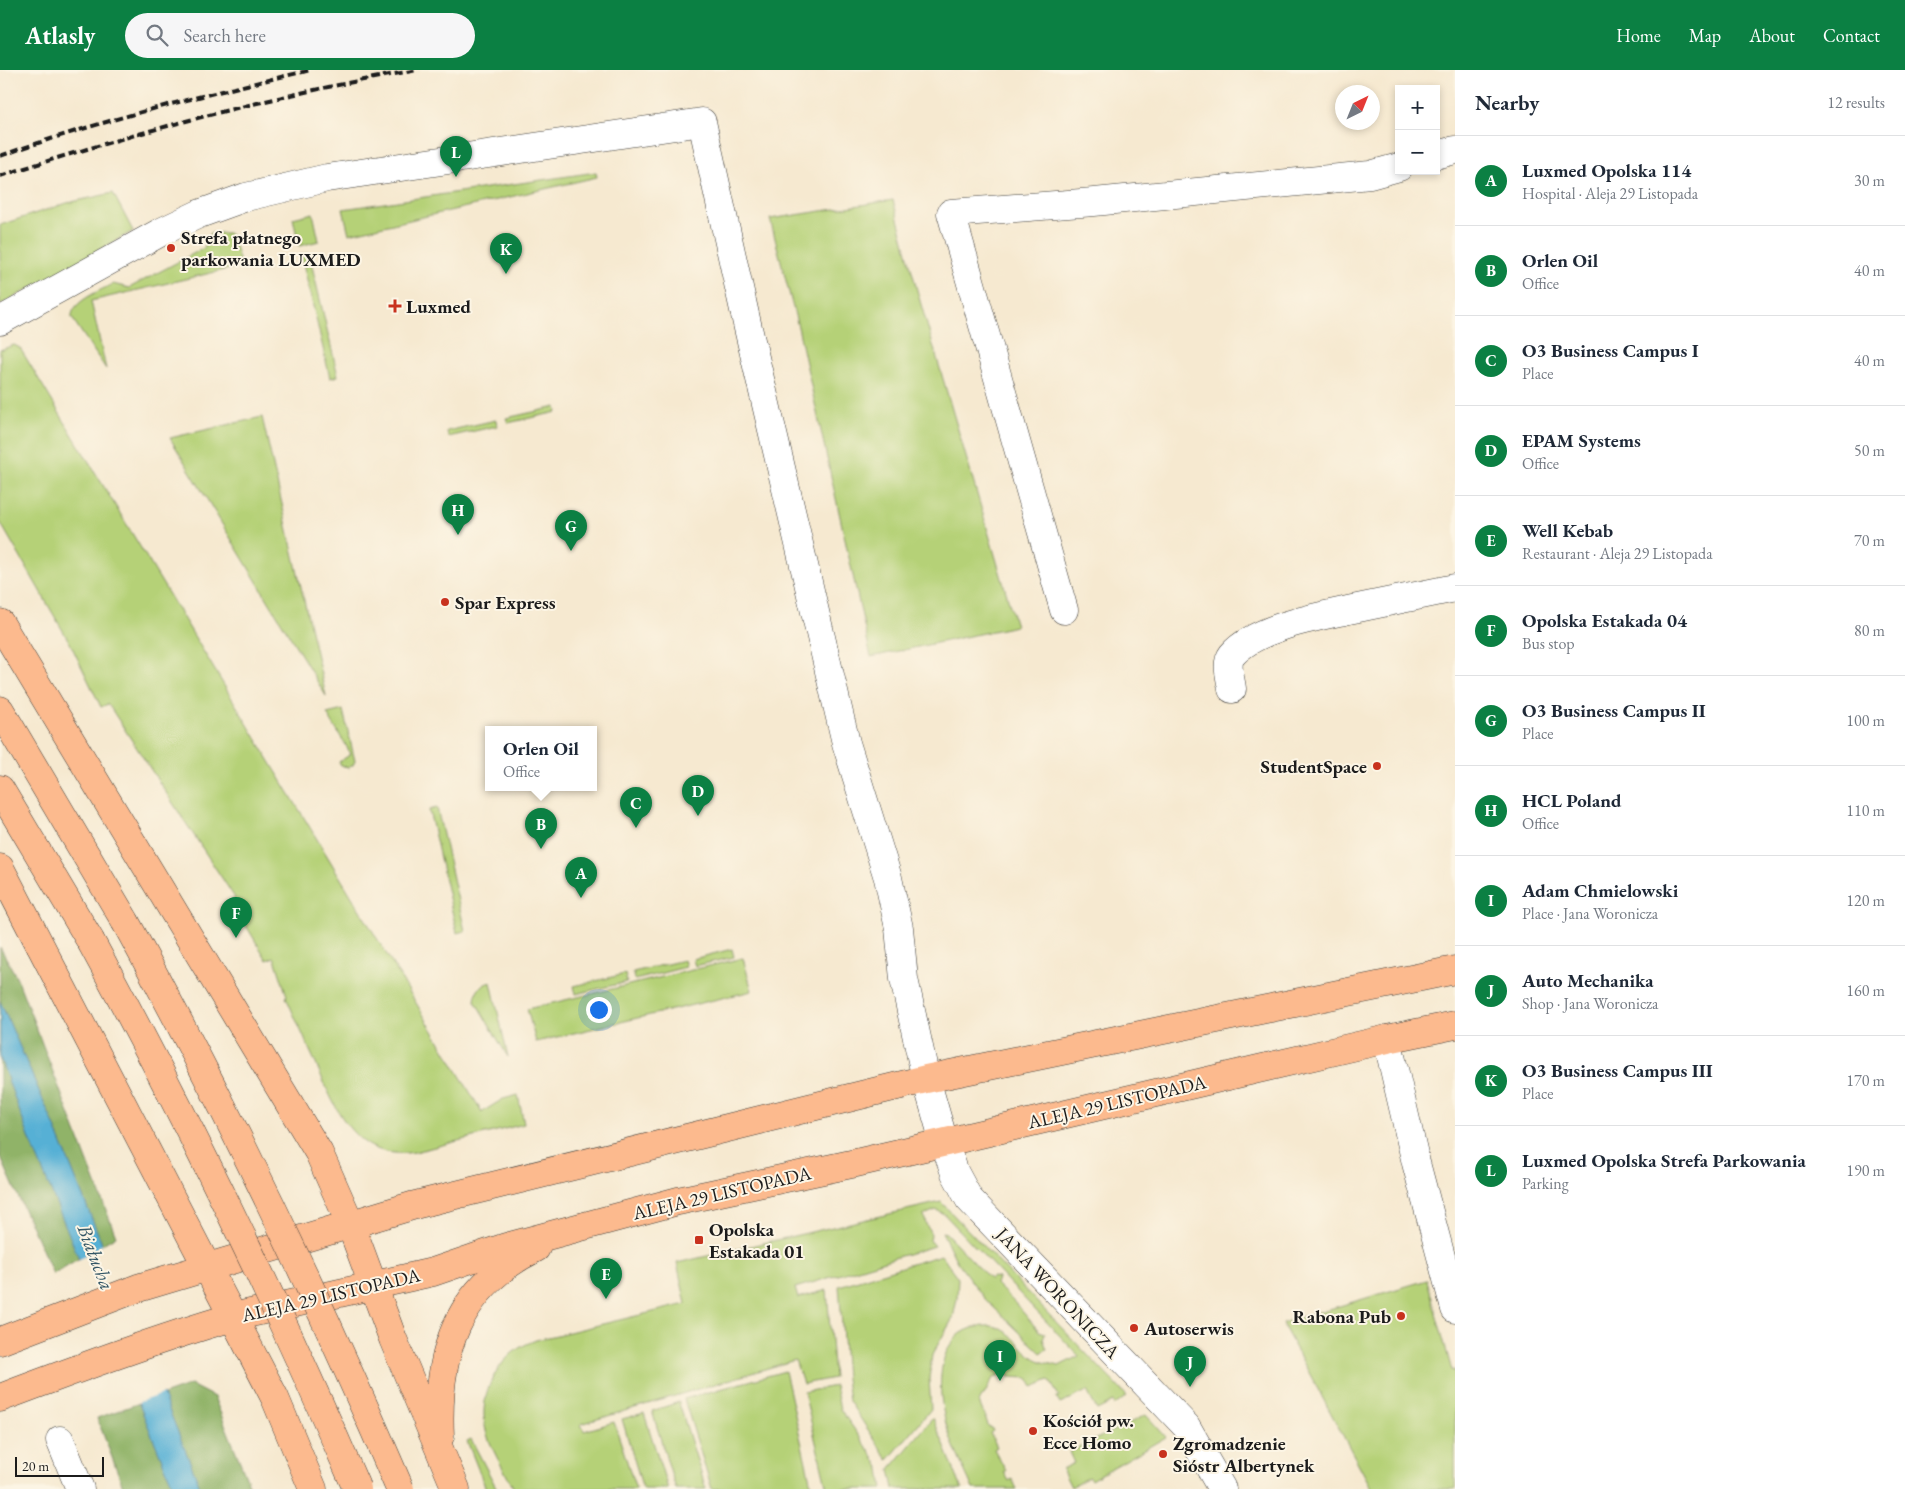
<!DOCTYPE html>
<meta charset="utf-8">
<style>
body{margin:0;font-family:"EB Garamond",serif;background:#f6f6f7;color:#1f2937}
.controls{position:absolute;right:15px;top:15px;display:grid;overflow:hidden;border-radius:0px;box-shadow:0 2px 8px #0003}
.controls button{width:45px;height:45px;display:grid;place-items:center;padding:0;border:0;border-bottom:1px solid #e0e1e3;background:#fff;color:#1f2937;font:25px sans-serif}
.compass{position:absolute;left:1335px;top:15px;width:45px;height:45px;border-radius:50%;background:#fff;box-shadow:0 2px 8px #0003;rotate:43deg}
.scale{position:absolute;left:15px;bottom:12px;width:89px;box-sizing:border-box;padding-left:5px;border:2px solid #1c1c1c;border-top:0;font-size:14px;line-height:18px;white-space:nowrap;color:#1c1c1c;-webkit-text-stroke:4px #fcf5e5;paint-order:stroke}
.you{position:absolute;left:598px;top:939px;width:18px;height:18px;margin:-12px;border:4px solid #fff;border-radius:50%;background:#1a73e8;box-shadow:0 0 0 8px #1a73e833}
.badge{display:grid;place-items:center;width:32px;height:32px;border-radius:50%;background:#0b8043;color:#fff;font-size:16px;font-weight:700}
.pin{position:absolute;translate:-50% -41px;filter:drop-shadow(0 1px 2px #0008)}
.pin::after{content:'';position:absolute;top:26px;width:18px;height:15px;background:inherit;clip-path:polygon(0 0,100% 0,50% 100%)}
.popup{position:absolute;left:485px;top:656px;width:112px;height:65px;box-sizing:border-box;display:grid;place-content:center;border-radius:0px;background:#fff;filter:drop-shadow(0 1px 4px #0005);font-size:16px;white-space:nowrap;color:#747a83}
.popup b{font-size:19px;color:#1f2937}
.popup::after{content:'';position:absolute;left:50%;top:100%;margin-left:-10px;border:10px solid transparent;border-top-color:#fff}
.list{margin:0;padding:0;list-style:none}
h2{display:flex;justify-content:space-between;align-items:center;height:65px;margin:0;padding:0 20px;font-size:21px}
h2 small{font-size:16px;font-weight:400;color:#747a83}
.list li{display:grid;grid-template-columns:32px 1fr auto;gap:15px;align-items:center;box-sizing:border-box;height:90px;padding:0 20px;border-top:1px solid #e0e1e3}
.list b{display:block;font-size:19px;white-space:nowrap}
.list p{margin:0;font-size:16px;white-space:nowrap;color:#747a83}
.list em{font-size:16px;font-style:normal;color:#747a83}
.icon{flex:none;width:28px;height:28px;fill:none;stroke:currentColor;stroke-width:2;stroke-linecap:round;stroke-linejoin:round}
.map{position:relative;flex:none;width:1455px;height:1419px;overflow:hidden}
header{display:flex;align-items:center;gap:30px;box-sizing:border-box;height:70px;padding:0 25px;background:#0b8043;color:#fff}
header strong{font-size:24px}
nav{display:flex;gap:28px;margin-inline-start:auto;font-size:18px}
.search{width:350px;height:45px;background:#f6f6f7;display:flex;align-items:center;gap:12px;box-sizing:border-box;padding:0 18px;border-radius:28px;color:#747a83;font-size:19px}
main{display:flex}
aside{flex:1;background:#fff}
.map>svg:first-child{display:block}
.green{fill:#b5d177;stroke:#68764a}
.forest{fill:#90b368;stroke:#566842}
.water{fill:#57b0d5;stroke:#3a6678}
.pier{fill:#f6e9d0}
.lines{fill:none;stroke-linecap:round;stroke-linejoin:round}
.minor-casing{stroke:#3d3b37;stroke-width:29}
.major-casing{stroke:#3d3b37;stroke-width:29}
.minor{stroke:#fff;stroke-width:28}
.major{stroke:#fcba8e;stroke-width:28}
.rail{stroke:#1c1c1c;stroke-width:4;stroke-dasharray:8 4;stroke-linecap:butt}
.major-bridge-casing{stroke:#3d3b37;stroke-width:29;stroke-linecap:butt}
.major-bridge{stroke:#fcba8e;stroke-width:28}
.poi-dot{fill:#c8321e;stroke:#fcf5e5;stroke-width:2}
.labels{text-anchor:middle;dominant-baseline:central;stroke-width:4;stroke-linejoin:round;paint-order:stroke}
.poi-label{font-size:19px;font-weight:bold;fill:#1c1c1c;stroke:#fcf5e5;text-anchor:start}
.street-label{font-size:19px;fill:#1c1c1c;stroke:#fcf5e5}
.water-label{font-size:20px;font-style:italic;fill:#345766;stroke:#fcf5e5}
</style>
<header>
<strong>Atlasly</strong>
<div class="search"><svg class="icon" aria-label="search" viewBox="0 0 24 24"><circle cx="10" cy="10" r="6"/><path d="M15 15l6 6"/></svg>Search here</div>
<nav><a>Home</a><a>Map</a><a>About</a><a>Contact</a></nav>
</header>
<main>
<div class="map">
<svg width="1455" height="1419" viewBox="0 0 1455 1419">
<rect width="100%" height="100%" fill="#fcf5e5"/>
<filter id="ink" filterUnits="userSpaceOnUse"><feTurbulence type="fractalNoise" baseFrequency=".02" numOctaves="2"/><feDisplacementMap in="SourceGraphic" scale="10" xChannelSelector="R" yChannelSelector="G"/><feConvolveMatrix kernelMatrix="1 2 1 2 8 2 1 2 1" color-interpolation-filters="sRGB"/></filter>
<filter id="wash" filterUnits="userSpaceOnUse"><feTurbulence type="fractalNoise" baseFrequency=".0096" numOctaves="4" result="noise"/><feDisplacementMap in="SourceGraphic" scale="20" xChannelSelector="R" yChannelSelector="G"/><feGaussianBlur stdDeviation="1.12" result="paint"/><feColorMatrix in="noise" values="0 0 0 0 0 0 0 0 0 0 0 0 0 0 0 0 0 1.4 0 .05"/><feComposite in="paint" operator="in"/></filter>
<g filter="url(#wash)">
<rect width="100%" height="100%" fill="#f6e9d0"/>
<!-- green -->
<g class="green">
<polygon points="596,102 597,107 349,164 343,139"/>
<polygon points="113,123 133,161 0,235 0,155 67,133"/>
<polygon points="893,130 920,231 1016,556 871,587 798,257 770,149"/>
<polygon points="313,143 319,171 299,176 293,148"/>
<path d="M210,163H228L232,166L241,196L91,231L106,299L72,248C70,232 101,220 113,214L129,218L204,178Z"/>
<polygon points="309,183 338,306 330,308 301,185"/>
<path d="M14,275L20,278L482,1042L503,1029L518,1025L524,1054L415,1082C397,1085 379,1083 364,1072C340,1054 328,1021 316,994C306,972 296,950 286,927L287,926L275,889L274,887L267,890L231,831L235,828L108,634L101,637L70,573L0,452V280Z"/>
<polygon points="556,337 557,342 508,353 506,348"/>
<polygon points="262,347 326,626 170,368"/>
<polygon points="496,350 497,356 448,367 447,361"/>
<polygon points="343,640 355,691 353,695 348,698 341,695 339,692 351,684 327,644"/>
<polygon points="437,738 465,861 457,863 429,740"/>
<polygon points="732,879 734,887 695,896 693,889"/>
<polygon points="743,888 752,921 536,972 527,939"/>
<polygon points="684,890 686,897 635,910 633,902"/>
<polygon points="625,904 627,912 576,924 574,916"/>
<path d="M491,912L508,987L475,931C476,920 480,915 491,912Z"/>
<path d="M941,1132L1127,1326L1115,1335L1113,1332L1097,1340L1087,1321L1060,1334L1056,1327L1059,1326L1049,1310L1033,1317L1028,1308L1009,1307V1305L1000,1304L995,1308H993L984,1325H983L979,1332L989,1357H991L993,1361L990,1363L997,1377L994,1379L1006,1401L1004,1402L1009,1411L1012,1409L1017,1419H973C962,1394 947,1367 943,1340C936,1302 942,1254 991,1256C1009,1257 1019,1277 1033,1287C1040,1292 1051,1294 1059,1296L1079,1286L944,1144L936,1140L924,1145L926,1154L931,1164L930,1171L934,1176L795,1218L798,1228L827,1220L834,1308L803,1314L795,1290L581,1354L584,1361L614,1352L636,1419H514C506,1403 487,1373 485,1356C480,1328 493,1298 515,1281C521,1276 529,1273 536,1270L686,1234L677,1193Z"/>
<polygon points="942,1162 946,1163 990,1209 993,1207 998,1208 996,1214 1015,1233 1039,1261 1045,1263 1043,1269 1047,1279 1041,1283 984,1228 957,1192"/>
<polygon points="941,1185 958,1208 957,1229 953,1248 932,1285 929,1309 931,1339 888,1390 849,1331 846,1308 839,1216"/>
<polygon points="1427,1210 1452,1301 1455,1300 1455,1419 1372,1419 1282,1253"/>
<polygon points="785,1301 812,1419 712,1419 684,1329"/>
<polygon points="835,1316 840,1339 869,1380 880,1399 883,1419 827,1419 804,1322"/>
<polygon points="679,1332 679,1333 706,1419 676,1419 652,1341"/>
<polygon points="644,1343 668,1419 643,1419 622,1349"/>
<polygon points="1146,1345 1166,1367 1091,1410 1089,1407 1071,1417 1062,1399 1074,1393 1069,1382"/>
<polygon points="933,1348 962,1419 894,1419 890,1399"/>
<polygon points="471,1369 497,1419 486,1419 467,1371"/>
</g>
<!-- forest -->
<g class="forest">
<polygon points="0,877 17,908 116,1166 53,1204 0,1086"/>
<polygon points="191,1315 214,1327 251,1419 124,1419 97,1348"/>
</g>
<!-- water -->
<polygon class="water" points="0,931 57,1062 201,1419 174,1419 30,1070 0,988"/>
<!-- pier -->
<polygon class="pier" points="104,1173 165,1323 136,1333 77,1191"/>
</g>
<g filter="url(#ink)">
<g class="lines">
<defs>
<g id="minor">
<polyline points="1436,85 1455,80"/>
<polyline points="0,251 161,162 199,144 246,127 327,108 702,52 748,258 846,673 888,808 899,858 904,909 926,1009 944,1072 955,1103 969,1129 1186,1356 1222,1419"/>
<polyline points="1064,540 951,143 1094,132 1370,105 1399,97"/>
<path d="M1232,619C1231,609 1225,594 1232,585C1256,557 1318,547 1353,539C1387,532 1421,525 1455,518"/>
<polyline points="1387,969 1416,1093 1455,1239"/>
<polyline points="60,1370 80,1419"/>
</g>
<g id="major">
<polyline points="0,553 319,1083 350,1153 393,1269 456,1419"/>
<polyline points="0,640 125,851"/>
<polyline points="0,719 90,870"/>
<polyline points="0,798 275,1328 313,1419"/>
<polyline points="0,1271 138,1218 415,1135 926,1009 1455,900"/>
<path d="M0,1328C77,1299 154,1270 233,1247L433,1202L506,1177L678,1131L856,1093L1387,969L1455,955"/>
<path d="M440,1366C436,1283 457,1217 536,1178"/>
</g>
</defs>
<!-- minor casing -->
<use href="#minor" class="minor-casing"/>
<!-- major casing -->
<use href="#major" class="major-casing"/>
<!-- minor -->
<use href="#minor" class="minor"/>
<!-- major -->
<use href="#major" class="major"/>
<!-- rail -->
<g class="rail">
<path d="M0,86C102,50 206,24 311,0"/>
<path d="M0,106C137,62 276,24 418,0"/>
</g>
<defs>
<g id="major-bridge">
<path d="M125,851C226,1036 317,1225 400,1419"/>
<path d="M90,870C188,1049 276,1232 357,1419"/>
</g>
</defs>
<!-- major-bridge casing -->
<use href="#major-bridge" class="major-bridge-casing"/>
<!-- major-bridge -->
<use href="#major-bridge" class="major-bridge"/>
</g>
</g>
<!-- markers -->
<g class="poi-dot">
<circle cx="171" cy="178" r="5"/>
<path d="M392.5 228.5h5v5h5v5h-5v5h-5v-5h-5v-5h5z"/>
<circle cx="445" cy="532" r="5"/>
<circle cx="1377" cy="696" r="5"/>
<rect x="694" y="1165" width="10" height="10" rx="2.5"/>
<circle cx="1401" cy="1246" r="5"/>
<circle cx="1134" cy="1258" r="5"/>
<circle cx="1033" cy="1361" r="5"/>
<circle cx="1163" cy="1384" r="5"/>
</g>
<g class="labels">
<!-- poi labels -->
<g class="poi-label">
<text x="181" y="167">Strefa płatnego<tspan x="181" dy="22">parkowania LUXMED</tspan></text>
<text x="406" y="236">Luxmed</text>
<text x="455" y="532">Spar Express</text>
<text x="1367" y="696" text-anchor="end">StudentSpace</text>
<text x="709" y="1159">Opolska<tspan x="709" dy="22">Estakada 01</tspan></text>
<text x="1391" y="1246" text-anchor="end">Rabona Pub</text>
<text x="1144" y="1258">Autoserwis</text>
<text x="1043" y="1350">Kościół pw.<tspan x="1043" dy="22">Ecce Homo</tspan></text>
<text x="1173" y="1373">Zgromadzenie<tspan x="1173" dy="22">Sióstr Albertynek</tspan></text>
</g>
<!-- street labels -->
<g class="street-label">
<text transform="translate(1117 1032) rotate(-13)">ALEJA 29 LISTOPADA</text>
<text transform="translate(722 1123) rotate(-13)">ALEJA 29 LISTOPADA</text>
<text transform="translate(1058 1223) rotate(47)">JANA WORONICZA</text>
<text transform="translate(331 1225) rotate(-13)">ALEJA 29 LISTOPADA</text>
</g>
<!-- water labels -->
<g class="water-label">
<text transform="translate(96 1187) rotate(69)">Białucha</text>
</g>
</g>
</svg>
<div class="controls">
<button>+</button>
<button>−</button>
</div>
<svg class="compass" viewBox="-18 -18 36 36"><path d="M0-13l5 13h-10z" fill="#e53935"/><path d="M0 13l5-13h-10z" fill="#747a83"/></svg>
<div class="scale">20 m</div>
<div class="you"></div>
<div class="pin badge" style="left:581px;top:828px">A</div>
<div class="pin badge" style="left:541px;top:779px">B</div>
<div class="popup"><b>Orlen Oil</b>Office</div>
<div class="pin badge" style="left:636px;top:758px">C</div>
<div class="pin badge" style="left:698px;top:746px">D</div>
<div class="pin badge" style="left:606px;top:1229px">E</div>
<div class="pin badge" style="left:236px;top:868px">F</div>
<div class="pin badge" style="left:571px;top:481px">G</div>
<div class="pin badge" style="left:458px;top:465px">H</div>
<div class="pin badge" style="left:1000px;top:1311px">I</div>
<div class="pin badge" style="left:1190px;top:1317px">J</div>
<div class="pin badge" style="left:506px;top:204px">K</div>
<div class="pin badge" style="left:456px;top:107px">L</div>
</div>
<aside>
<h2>Nearby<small>12 results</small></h2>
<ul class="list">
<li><span class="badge">A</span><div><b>Luxmed Opolska 114</b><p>Hospital · Aleja 29 Listopada</p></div><em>30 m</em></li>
<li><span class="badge">B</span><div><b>Orlen Oil</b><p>Office</p></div><em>40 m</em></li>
<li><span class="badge">C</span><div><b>O3 Business Campus I</b><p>Place</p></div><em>40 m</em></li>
<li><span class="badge">D</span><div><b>EPAM Systems</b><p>Office</p></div><em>50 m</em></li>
<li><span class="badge">E</span><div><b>Well Kebab</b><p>Restaurant · Aleja 29 Listopada</p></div><em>70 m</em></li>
<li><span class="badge">F</span><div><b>Opolska Estakada 04</b><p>Bus stop</p></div><em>80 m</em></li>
<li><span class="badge">G</span><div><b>O3 Business Campus II</b><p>Place</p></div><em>100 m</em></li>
<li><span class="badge">H</span><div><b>HCL Poland</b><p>Office</p></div><em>110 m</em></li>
<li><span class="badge">I</span><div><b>Adam Chmielowski</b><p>Place · Jana Woronicza</p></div><em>120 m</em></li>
<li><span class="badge">J</span><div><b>Auto Mechanika</b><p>Shop · Jana Woronicza</p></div><em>160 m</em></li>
<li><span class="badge">K</span><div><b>O3 Business Campus III</b><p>Place</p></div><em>170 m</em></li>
<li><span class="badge">L</span><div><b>Luxmed Opolska Strefa Parkowania</b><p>Parking</p></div><em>190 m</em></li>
</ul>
</aside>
</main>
